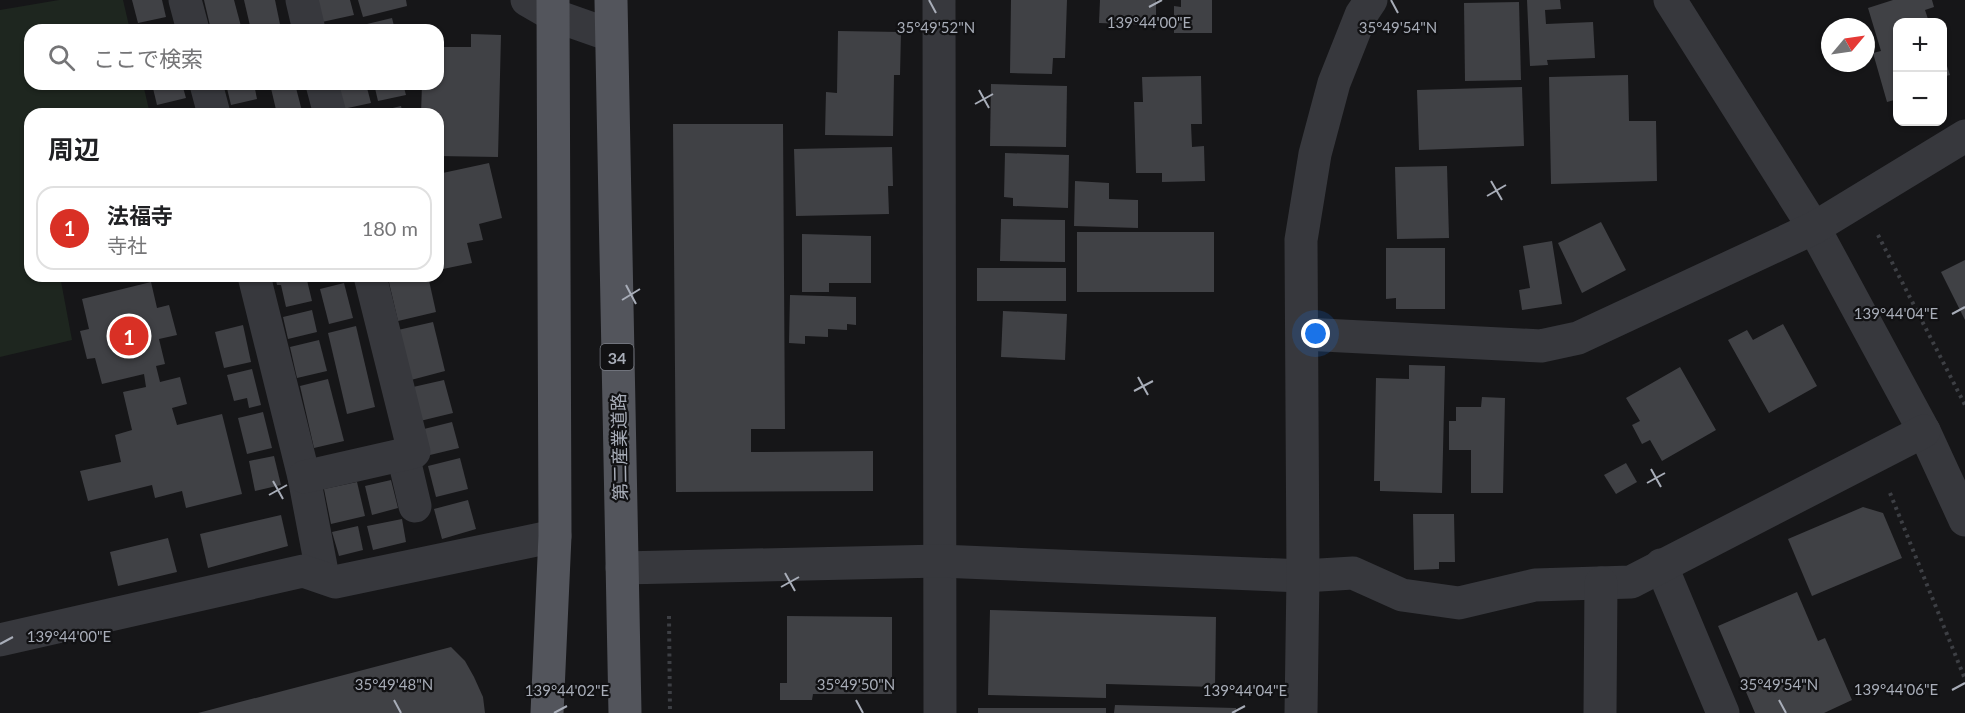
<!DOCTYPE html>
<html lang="ja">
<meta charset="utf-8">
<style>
body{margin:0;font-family:Lato,"Noto Sans JP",sans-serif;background:#f6f6f6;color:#202124}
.controls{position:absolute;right:18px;top:18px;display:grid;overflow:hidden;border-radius:12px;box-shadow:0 2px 4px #0004}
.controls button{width:54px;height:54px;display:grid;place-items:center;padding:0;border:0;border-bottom:2px solid #e0e0e0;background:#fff;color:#202124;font:30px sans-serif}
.compass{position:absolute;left:1821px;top:18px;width:54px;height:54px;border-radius:50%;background:#fff;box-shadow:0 2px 4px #0004;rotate:61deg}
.you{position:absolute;left:1316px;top:334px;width:21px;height:21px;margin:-15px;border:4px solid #fff;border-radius:50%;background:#1a73e8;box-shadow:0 0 0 9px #1a73e833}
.badge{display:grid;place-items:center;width:39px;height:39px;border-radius:50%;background:#d93025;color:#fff;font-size:20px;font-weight:700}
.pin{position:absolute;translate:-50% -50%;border:3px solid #fff;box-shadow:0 2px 6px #0006}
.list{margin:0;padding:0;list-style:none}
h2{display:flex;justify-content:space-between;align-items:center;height:78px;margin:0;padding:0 24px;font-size:26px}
h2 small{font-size:20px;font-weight:400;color:#757577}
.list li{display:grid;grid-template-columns:39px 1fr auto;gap:18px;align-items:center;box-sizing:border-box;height:84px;margin:0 12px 12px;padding:0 12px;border:2px solid #e0e0e0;border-radius:18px}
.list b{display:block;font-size:22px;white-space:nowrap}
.list p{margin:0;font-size:20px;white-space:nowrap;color:#757577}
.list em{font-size:20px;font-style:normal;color:#757577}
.icon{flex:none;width:33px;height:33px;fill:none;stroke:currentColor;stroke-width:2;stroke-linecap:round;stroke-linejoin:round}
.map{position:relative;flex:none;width:1965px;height:713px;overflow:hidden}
.search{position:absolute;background:#fff;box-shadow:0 2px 4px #0004;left:24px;top:24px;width:420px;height:66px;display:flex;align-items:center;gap:15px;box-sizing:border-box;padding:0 21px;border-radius:18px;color:#757577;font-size:22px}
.panel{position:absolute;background:#fff;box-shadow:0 2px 4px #0004;left:24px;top:108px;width:420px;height:174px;border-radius:18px}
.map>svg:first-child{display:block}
.green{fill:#1e261f}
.building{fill:#404145}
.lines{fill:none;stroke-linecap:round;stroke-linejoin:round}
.path{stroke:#3d3f44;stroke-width:4;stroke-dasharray:3 4.5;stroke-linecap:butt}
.minor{stroke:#37383d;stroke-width:33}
.major{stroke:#53555c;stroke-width:33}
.ticks{fill:none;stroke:#a8adb8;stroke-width:2}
.labels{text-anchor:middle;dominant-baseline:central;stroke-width:4.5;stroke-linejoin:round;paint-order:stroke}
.shield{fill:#111113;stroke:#7b7e86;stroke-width:1.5}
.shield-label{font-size:16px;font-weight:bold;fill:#a8adb8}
.street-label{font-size:18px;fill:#a8adb8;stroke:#111113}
.ticks-label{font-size:15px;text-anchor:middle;fill:#a8adb8;stroke:#111113;stroke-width:4.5;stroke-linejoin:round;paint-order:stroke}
</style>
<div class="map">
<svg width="1965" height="713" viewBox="0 0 1965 713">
<rect width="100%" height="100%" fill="#161618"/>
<!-- green -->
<polygon class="green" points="59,0 123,0 130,30 30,30 30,84 143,84 150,114 30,114 30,276 60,276 72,340 0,357 0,10"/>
<!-- building -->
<g class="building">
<polygon points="132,0 162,0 166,17 138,23"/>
<polygon points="204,0 234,0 242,30 211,30"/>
<polygon points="244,0 275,0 281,29 251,30"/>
<polygon points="317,0 350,0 354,15 322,22"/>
<polygon points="358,0 406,0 407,6 363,17"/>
<polygon points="1011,0 1067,0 1065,58 1053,58 1052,74 1010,73"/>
<polygon points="1100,0 1156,0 1156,25 1099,23"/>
<polygon points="1181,0 1212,0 1212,33 1174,33 1174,6 1181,7"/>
<polygon points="1527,0 1560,0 1561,9 1545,10 1546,24 1593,22 1595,58 1547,60 1548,65 1530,66"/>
<polygon points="1893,0 1932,0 1934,7 1925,10 1929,22 1898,22 1898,99 1887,102 1873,53 1881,51 1868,8"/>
<polygon points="1519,2 1521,80 1465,81 1464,3"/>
<polygon points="392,18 395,30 369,30 367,24"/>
<polygon points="838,31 901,32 900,75 894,75 893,136 825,135 826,92 837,93"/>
<polygon points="471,34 501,35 498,157 438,156 438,114 421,114 422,84 438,84 438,47 471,47"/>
<polygon points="1942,51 1950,75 1942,77"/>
<polygon points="1628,75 1629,121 1656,121 1657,181 1551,184 1549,77"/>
<polygon points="1201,76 1202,124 1191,124 1192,147 1204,146 1205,181 1162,182 1162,173 1136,173 1134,102 1143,102 1142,77"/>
<polygon points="152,84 182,84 186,98 157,105"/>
<polygon points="226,84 254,84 257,99 231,105"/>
<polygon points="270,84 295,84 302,111 277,114"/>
<polygon points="337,84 366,84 371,103 343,109"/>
<polygon points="374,84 403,84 406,95 378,101"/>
<polygon points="991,84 1067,86 1066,147 990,146"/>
<polygon points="1522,87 1524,146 1419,150 1417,90"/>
<polygon points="401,106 403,114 372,114 372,113"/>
<polygon points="673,124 783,124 785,429 751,429 751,452 873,451 873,491 676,492"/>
<polygon points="892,147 893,186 888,186 889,214 796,216 794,149"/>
<polygon points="1005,153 1069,155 1068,208 1013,206 1013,198 1004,197"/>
<polygon points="489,163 502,218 479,224 483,240 467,243 472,263 443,269 438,248 438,174"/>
<polygon points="1447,166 1449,238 1397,239 1395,167"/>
<polygon points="1075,181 1109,183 1109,199 1138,200 1138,228 1074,226"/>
<polygon points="1001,219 1065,220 1065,262 1000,261"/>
<polygon points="1601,222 1626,270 1582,293 1558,243"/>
<rect x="1077" y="232" width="137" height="60"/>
<polygon points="802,234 871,236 871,283 829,283 829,292 802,292"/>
<polygon points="1552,241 1562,304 1522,310 1519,290 1530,288 1523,246"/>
<polygon points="1386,248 1445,248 1445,309 1396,309 1396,298 1386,299"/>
<polygon points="1965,260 1965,320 1941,272"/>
<rect x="977" y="268" width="89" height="33"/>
<polygon points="275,276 306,276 312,301 286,307 281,285 277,285"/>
<polygon points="396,276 428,276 436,312 398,321 388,278"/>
<polygon points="151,282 157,308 169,305 177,335 159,339 165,364 156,366 160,382 180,377 187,404 172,408 177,425 222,414 242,494 186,508 182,491 155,498 152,485 88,501 80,471 121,462 115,435 132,430 123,392 146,387 144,374 102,384 95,358 87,359 80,331 89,329 82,299"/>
<polygon points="344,283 353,318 329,324 320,289"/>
<polygon points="790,295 856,297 856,325 847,324 847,330 828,329 828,337 805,336 805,344 789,343"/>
<polygon points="312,310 317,332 288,339 283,317"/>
<polygon points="1003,311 1067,314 1065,360 1001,357"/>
<polygon points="433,322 445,371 411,380 398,330"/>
<polygon points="1783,324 1817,386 1769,413 1728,340 1747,330 1753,340"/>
<polygon points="243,325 251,362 224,368 215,332"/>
<polygon points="356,326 375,407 347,414 328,333"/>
<polygon points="319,340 327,371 297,378 290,347"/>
<polygon points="1409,365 1445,366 1442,493 1380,491 1380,481 1374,481 1376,378 1409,379"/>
<polygon points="1680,367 1716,430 1662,461 1650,440 1642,444 1632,425 1640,421 1626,398"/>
<polygon points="252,369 261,405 249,408 247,398 234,401 227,375"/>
<polygon points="328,379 344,441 314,448 300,386"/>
<polygon points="444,380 453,413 420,421 413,387"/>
<polygon points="1482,397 1505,398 1503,493 1471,493 1471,450 1449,450 1449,421 1456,421 1456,407 1481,407"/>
<polygon points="263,412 272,448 247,454 238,418"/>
<polygon points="452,422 459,448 430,455 424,429"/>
<polygon points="274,456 281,485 255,491 249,461"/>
<polygon points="460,458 468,489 436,497 428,466"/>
<polygon points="1626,463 1637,482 1616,494 1604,475"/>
<polygon points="391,480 398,508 372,515 365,486"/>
<polygon points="357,482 365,516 331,524 324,489"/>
<polygon points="468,500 476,529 442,539 434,509"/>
<polygon points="1863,507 1883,513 1902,558 1812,596 1788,539"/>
<polygon points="1413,514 1454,514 1455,562 1439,562 1439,569 1414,570"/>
<polygon points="281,515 288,546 208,568 200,534"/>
<polygon points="402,519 406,542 373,550 367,526"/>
<polygon points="358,526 363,550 339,556 332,532"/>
<polygon points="168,538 177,572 118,586 110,552"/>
<polygon points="1797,592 1818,641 1825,638 1852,700 1824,713 1755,713 1718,626"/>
<polygon points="990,610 1216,617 1215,687 1106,684 1106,698 988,695"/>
<polygon points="787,616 892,617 892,694 813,694 812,700 780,700 780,683 787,683"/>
<polygon points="451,647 465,661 474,677 483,697 485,713 198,713"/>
<polygon points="1115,705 1236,708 1236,713 1114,713"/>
<rect x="978" y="708" width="128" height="5"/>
</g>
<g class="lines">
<!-- path -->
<g class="path">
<polyline points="1878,235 1965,405"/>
<polyline points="1890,493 1965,679"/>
<polyline points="669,616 670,713"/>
</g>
<!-- minor -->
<g class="minor">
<polyline points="185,0 193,30"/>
<polyline points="302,0 309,30"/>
<polyline points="527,0 553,15 610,35"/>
<polyline points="939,0 940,713"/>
<polyline points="1670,0 1814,228 1924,431 1965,520"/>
<polyline points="206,84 214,114"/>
<polyline points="322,84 330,114"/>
<polyline points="254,276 304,477 323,577"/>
<polyline points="1303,334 1541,346 1578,338 1814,228 1965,136"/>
<polyline points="403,455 415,506"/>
<polyline points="304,477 414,452 370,276"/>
<polyline points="1661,565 1723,713"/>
<polyline points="622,568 940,561 1303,576 1353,573 1402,595 1459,603 1535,585 1631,582 1924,431"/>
<polyline points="0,640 303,571 335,582 555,536"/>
<polyline points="1301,713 1303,576 1301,240 1315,154 1334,83 1361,15 1371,0"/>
<polyline points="1600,713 1601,583"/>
</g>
<!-- major -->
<g class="major">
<polyline points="611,0 625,713"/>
<polyline points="547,713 555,536 553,0"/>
</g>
</g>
<!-- ticks -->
<path class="ticks" d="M929,0L936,13M1391,0L1398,13M1149,7L1162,0M979,90L989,108M975,104L993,94M1491,181L1502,200M1487,196L1506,185M626,285L636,304M622,300L640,289M1952,314L1965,307M1138,377L1148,395M1134,391L1153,381M1651,469L1661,487M273,481L283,499M1647,483L1665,473M269,495L287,485M785,573L795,591M781,587L799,577M0,644L13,637M1952,690L1965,683M394,700L401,713M856,700L863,713M1779,700L1786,713M554,713L567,706M1232,713L1245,706"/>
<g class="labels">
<!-- shield labels -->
<rect class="shield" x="600.5" y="344" width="33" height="26" rx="4.5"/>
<g class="shield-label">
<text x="617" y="357">34</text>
</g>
<!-- street labels -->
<g class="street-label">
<text transform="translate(619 447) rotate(-91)">第二産業道路</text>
</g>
</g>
<g class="ticks-label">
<text x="1149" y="28">139°44'00"E</text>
<text x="936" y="33">35°49'52"N</text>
<text x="1398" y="33">35°49'54"N</text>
<text x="1896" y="319">139°44'04"E</text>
<text x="69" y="642">139°44'00"E</text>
<text x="394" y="690">35°49'48"N</text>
<text x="856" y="690">35°49'50"N</text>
<text x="1779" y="690">35°49'54"N</text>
<text x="1896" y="695">139°44'06"E</text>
<text x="567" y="696">139°44'02"E</text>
<text x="1245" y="696">139°44'04"E</text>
</g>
</svg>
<div class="controls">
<button>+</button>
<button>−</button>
</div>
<svg class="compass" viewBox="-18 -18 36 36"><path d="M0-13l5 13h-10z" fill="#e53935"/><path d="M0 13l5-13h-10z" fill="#757577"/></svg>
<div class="you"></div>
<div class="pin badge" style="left:129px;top:336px">1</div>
<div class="search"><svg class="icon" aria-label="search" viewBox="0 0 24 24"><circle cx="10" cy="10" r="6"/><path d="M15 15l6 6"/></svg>ここで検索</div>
<section class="panel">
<h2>周辺<small></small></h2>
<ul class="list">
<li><span class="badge">1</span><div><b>法福寺</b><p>寺社</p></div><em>180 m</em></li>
</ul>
</section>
</div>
